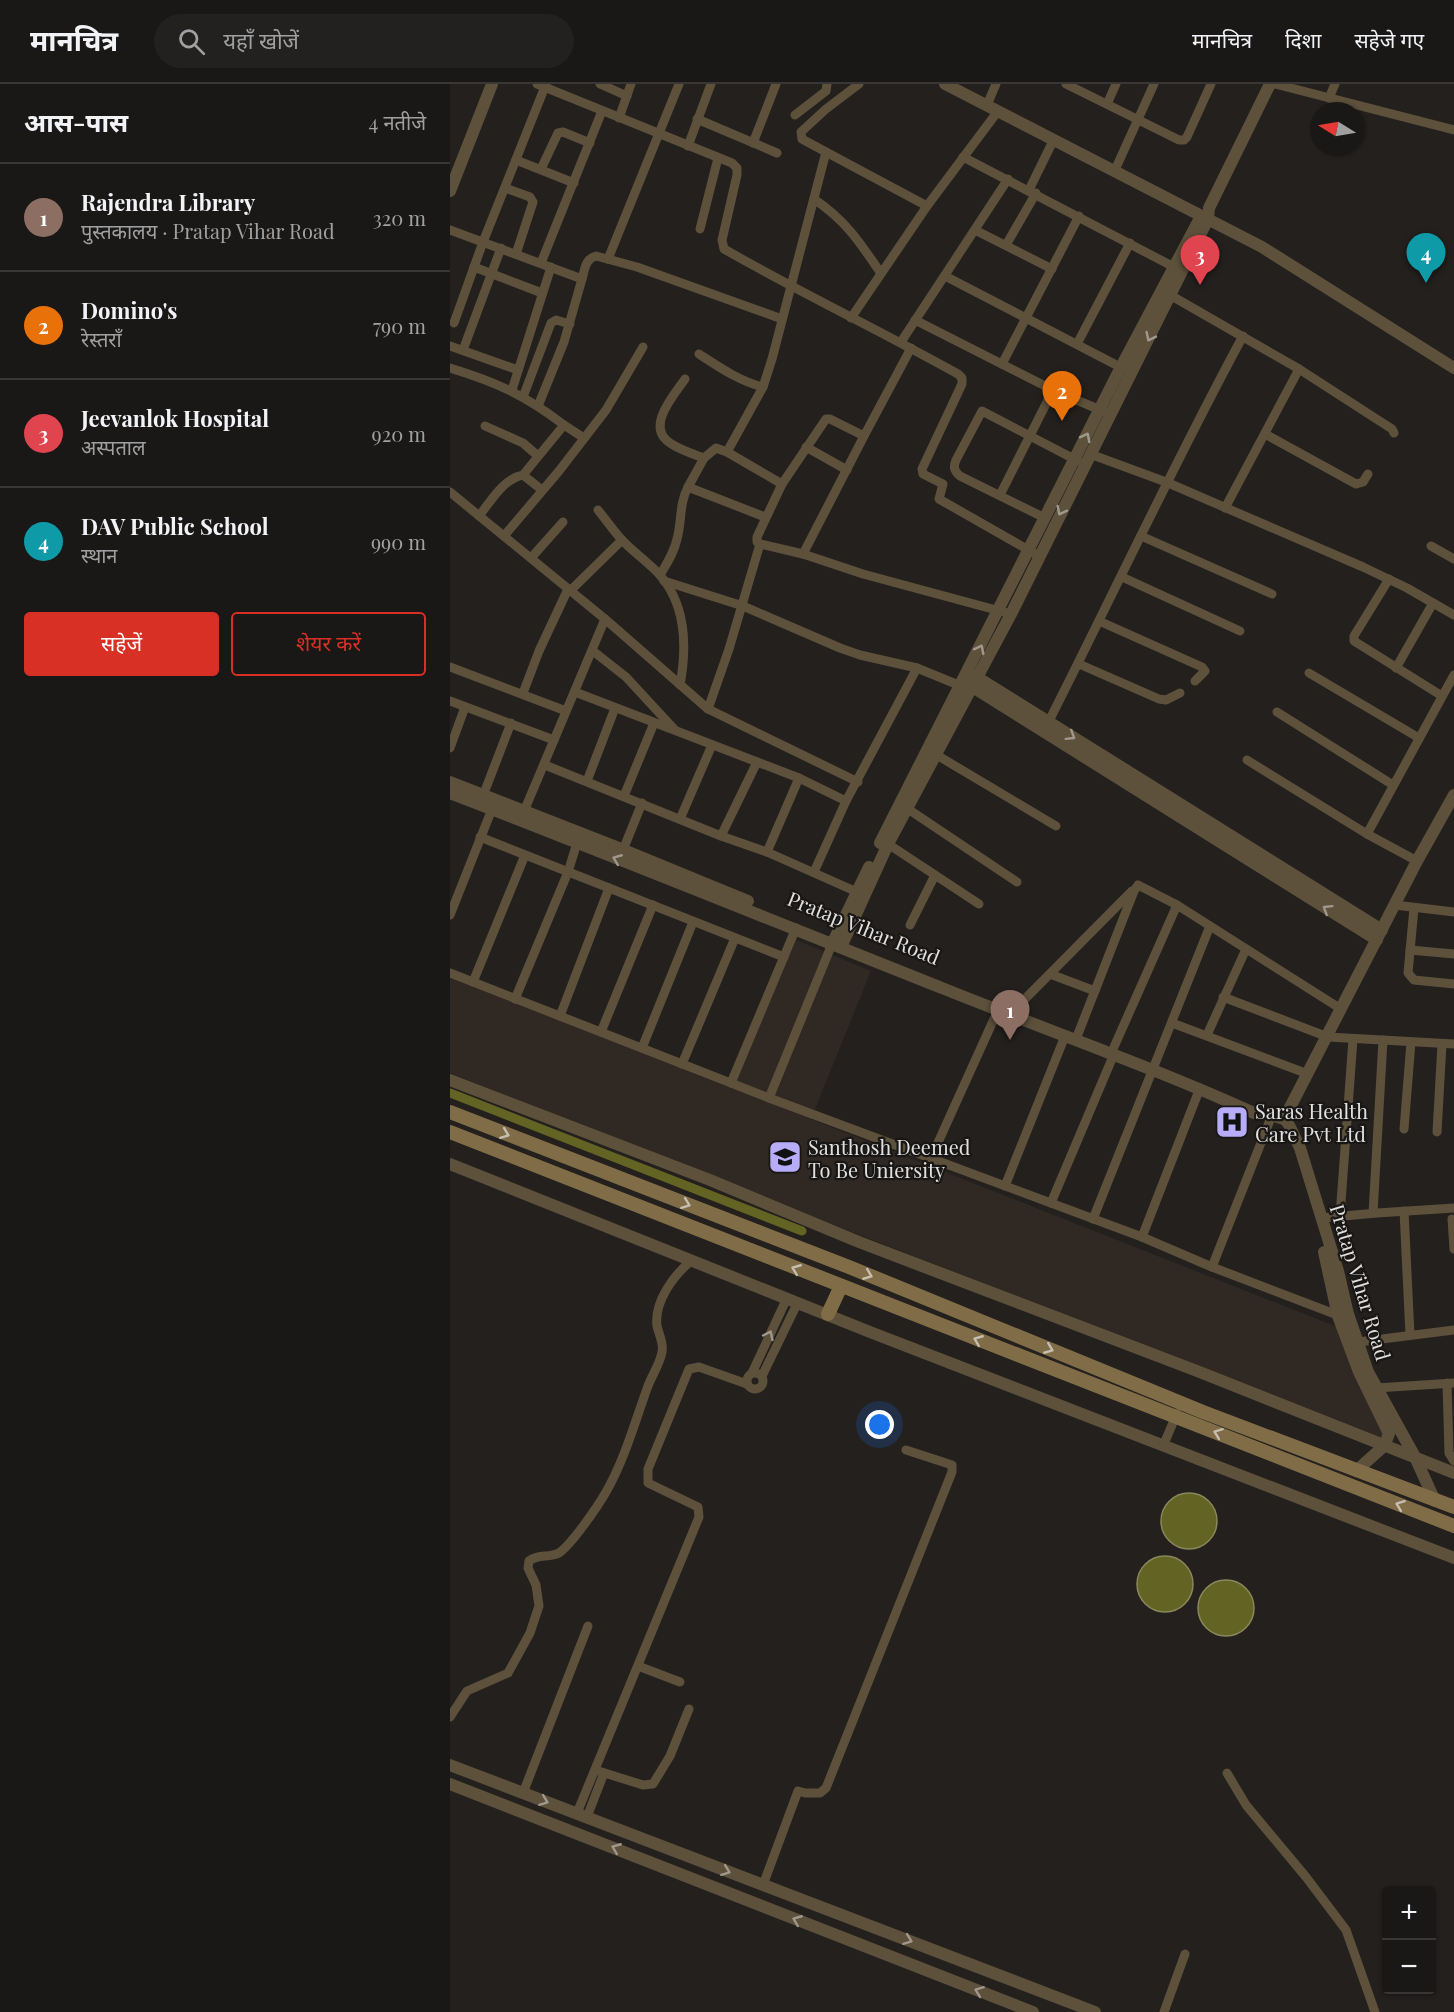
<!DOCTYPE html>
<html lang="hi">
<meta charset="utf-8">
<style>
body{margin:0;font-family:"Playfair Display","Noto Sans Devanagari",serif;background:#23211f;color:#f1f3f6}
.controls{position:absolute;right:18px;bottom:18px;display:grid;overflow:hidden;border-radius:6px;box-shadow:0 2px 4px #0004}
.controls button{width:54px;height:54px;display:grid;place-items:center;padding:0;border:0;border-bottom:2px solid #383735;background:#1a1816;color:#f1f3f6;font:30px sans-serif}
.compass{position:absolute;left:860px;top:18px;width:54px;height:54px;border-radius:50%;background:#1a1816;box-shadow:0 2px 4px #0004;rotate:281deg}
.you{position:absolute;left:430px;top:1341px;width:21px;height:21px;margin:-15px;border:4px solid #fff;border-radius:50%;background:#1a73e8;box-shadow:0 0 0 9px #1a73e833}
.badge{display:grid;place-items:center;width:39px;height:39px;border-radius:50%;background:#d93025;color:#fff;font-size:20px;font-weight:700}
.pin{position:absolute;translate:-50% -50px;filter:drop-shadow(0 2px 3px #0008)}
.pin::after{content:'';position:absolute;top:32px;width:21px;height:18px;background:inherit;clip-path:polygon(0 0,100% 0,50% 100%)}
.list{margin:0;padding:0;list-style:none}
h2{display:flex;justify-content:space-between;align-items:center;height:78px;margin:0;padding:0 24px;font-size:26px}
h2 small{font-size:20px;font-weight:400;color:#9fa0a1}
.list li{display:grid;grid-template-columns:39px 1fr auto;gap:18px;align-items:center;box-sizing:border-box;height:108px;padding:0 24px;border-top:2px solid #383735}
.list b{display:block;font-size:22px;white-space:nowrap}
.list p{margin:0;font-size:20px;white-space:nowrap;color:#9fa0a1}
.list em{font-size:20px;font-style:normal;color:#9fa0a1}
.actions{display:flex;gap:12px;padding:18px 24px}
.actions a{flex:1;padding:14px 0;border:2px solid #d93025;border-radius:6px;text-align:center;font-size:21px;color:#d93025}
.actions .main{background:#d93025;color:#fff}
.icon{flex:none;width:33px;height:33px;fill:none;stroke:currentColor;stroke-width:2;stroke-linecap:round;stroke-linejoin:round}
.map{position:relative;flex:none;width:1004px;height:1928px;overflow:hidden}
header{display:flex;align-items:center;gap:36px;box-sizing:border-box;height:84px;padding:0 30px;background:#1a1816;border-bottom:2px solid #383735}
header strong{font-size:28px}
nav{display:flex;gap:33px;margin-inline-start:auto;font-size:21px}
.search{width:420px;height:54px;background:#23211f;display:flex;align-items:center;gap:15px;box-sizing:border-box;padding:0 21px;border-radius:33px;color:#9fa0a1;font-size:22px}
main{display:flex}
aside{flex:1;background:#1a1816}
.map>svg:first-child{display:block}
.built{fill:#302823}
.water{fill:#636323;stroke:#89885b;stroke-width:1.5}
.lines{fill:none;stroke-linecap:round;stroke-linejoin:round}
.canal{stroke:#636323;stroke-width:9}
.minor{stroke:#5d513b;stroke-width:9}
.tertiary{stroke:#5d513b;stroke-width:12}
.secondary{stroke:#806d47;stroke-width:14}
.oneway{stroke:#a0988d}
.oneway2{stroke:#c5beb1}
.labels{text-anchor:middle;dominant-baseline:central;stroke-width:4.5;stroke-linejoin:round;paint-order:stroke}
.street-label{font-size:20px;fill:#e2e0df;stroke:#191715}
.poi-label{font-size:20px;fill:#e2e0df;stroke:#191715;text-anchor:start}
</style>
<header>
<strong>मानचित्र</strong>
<div class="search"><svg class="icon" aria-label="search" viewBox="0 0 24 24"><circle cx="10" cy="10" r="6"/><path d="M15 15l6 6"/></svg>यहाँ खोजें</div>
<nav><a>मानचित्र</a><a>दिशा</a><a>सहेजे गए</a></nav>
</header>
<main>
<aside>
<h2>आस-पास<small>4 नतीजे</small></h2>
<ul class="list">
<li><span class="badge" style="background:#8d6e63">1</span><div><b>Rajendra Library</b><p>पुस्तकालय · Pratap Vihar Road</p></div><em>320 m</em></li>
<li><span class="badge" style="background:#e8710a">2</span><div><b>Domino's</b><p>रेस्तराँ</p></div><em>790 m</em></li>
<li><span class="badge" style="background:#e0444e">3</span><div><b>Jeevanlok Hospital</b><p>अस्पताल</p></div><em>920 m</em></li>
<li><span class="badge" style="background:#0f9aa8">4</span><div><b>DAV Public School</b><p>स्थान</p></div><em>990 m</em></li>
</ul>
<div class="actions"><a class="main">सहेजें</a><a>शेयर करें</a></div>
</aside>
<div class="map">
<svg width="1004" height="1928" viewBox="0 0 1004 1928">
<rect width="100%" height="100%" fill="#23201e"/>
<!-- built -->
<polygon class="built" points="344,855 421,887 361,1035 890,1244 933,1340 934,1355 307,1111 0,989 0,892 283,1005"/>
<!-- water -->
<g class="water">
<circle cx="739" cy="1437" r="28"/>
<circle cx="715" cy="1500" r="28"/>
<circle cx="776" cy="1524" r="28"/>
</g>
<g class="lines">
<!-- canal -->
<polyline class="canal" points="0,1009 352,1147"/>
<!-- minor -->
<g class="minor">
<path d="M87,0L282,79L287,84V91L272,156L274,165C351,209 431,247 508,290L512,294V300L472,385L473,390L493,400L489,415L589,472"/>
<polyline points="150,0 177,12"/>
<polyline points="616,0 729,56 734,56 737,53 761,0"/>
<polyline points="825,0 1004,46"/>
<polyline points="879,14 885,0"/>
<polyline points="657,20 666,0"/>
<polyline points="537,21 546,0"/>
<polyline points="345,31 376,7 377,0"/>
<polyline points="169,34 181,0"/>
<polyline points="247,35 327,69"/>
<polyline points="303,59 326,0"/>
<polyline points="238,62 261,0"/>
<polyline points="376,68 477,122 548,27"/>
<polyline points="513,73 724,183"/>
<polyline points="66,76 124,99"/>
<polyline points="91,85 108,49 113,48 140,59"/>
<polyline points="665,86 704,0"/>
<polyline points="55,104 80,113 83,118 66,170"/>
<polyline points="579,106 604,55"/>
<path d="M364,115C396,137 409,157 430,188"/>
<polyline points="250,145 268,74"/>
<path d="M0,146L132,195C135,185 135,175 146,172L187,183L332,235"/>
<polyline points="525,146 602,185"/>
<polyline points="556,161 586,109"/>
<polyline points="158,175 229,0"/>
<polyline points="91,179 152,27"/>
<polyline points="24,183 92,209"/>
<polyline points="495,192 674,285"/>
<polyline points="720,211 849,285 942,345 944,349"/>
<polyline points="401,234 477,122"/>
<polyline points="465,236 603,306 655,328"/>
<polyline points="4,239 33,158 96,0"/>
<polyline points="451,258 558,95"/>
<polyline points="627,260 680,159"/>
<polyline points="0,262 68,286"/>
<polyline points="13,266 51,164"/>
<path d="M249,270C269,283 289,297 313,303"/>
<polyline points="552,280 629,132"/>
<path d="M0,284C46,298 75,311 114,341L73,391C53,395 41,417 29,432"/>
<path d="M235,295C224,311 195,343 220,359C230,366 243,370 254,374"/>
<polyline points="62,306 101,183"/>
<polyline points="73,313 101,239 106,236 120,240"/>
<polyline points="88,322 114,258 132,195"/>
<polyline points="114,341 134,354"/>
<polyline points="35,342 73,359 88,372"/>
<polyline points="815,350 906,400 913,398 918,390"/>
<polyline points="414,352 353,470 413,490 561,530"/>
<polyline points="356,363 397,386"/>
<polyline points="277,368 313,303 322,275 376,68 352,55 351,48 376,25 409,0"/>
<polyline points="640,370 716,398 913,483 957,504 1004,531"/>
<polyline points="73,391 92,406"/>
<polyline points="0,408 155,535"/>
<polyline points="550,411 603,306"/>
<polyline points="775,424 849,285"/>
<path d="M148,426C156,436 163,446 171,455C183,468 198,478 209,490C236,520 237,563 230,601"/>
<polyline points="315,433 238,403 254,374 266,364 277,368 332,400"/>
<path d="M595,434L510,392C504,387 503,383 506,376L532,327L628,377"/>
<polyline points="54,452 109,387 156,326 193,263"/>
<polyline points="691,452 822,510"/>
<polyline points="310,460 353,470"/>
<polyline points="981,462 1004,475"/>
<polyline points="81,474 113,438"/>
<path d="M210,491C217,479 224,469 227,455C232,437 229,420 238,403"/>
<polyline points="672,493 790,547"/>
<polyline points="939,495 904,552 904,557 992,612"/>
<polyline points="214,497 293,522 390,564 410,571 467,584 511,602"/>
<polyline points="120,507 172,456"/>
<polyline points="649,537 752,583 755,587 745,597"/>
<polyline points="143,567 176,593 225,646"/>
<polyline points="629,580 709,615 716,616 730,609"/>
<polyline points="0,583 116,627"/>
<polyline points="946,584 983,519"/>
<polyline points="859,589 969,654"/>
<polyline points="125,608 349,694 396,717"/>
<polyline points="73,609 89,567 118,505"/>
<polyline points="0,617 104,656"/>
<polyline points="258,625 279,565 310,460 307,458 307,453 332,400 376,335 380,335 414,352 461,264"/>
<polyline points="827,628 943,701"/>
<path d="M599,637C664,509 724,379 793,252"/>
<polyline points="0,664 15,623"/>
<polyline points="485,670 606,742"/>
<polyline points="797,676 917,750"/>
<polyline points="95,681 271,752 317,768 407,808"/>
<polyline points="137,697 165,624"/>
<polyline points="36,704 61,639"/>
<polyline points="174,712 204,639"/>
<polyline points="458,725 567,798"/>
<polyline points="72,732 155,535 258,625 408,698"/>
<polyline points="230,735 262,661"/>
<polyline points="271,752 307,678"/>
<polyline points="30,753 334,873"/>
<polyline points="438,760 529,820"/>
<polyline points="173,766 192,719"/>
<polyline points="317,768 349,694"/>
<polyline points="967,777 917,750 1004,591"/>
<polyline points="364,788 396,717 467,584"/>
<polyline points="945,821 1004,828"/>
<polyline points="964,824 958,889 964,896 1004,900"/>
<polyline points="0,831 42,725"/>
<polyline points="460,841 485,791"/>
<polyline points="960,866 1004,870"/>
<polyline points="0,889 319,1014 692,1153 762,1183 890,1232"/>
<polyline points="600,890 645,907"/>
<polyline points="23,898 75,771"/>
<polyline points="773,913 878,953 1004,960"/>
<polyline points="65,915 118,788 127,759"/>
<polyline points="566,924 682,807"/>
<polyline points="110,932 159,804"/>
<polyline points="722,939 858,990"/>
<polyline points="151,948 203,821"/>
<polyline points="628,950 684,807 688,801 727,821 891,925"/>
<polyline points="757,951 796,865"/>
<polyline points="664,963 727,821"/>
<polyline points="192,964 243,838"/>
<polyline points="232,980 285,854"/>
<polyline points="281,999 346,844"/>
<polyline points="319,1014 382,860"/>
<polyline points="954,1045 961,958"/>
<polyline points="987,1048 992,960"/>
<polyline points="481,1074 548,926"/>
<polyline points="555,1102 615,952"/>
<polyline points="601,1119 664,970"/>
<polyline points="954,1127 960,1251"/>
<polyline points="923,1129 933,956"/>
<polyline points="890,1132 903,955"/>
<polyline points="871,1134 927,1129 1004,1124"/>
<polyline points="643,1135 760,842"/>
<polyline points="1002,1135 1004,1165"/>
<polyline points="692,1153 750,1004"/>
<polyline points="762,1183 822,1031"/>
<polyline points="908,1258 1004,1246"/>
<circle cx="305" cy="1297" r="8"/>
<polyline points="302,1289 337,1214"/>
<polyline points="312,1292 348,1218"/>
<polyline points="997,1299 999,1369 1004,1377"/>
<polyline points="926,1304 1004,1299"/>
<polyline points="714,1360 727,1329"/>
<polyline points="188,1582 230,1598"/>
<path d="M0,1633L17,1607L58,1589L80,1549L89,1522L86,1501L78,1484L79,1477C87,1470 99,1474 109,1469C122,1460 148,1422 156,1408C175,1375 185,1337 198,1302C202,1291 210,1280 212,1268C214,1259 209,1251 207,1242C204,1217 224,1191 242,1176"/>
<polyline points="145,1686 193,1701 203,1700 220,1672 239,1625"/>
<polyline points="777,1689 796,1721 856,1793 896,1846 925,1928"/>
<polyline points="73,1709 138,1542"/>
<polyline points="127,1729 249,1433 248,1423 198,1399 198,1385 239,1285 249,1283 297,1300"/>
<polyline points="137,1733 154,1689"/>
<polyline points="313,1801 348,1707 355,1709 370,1709 376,1704 502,1388 502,1381 456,1366"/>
<polyline points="714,1928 735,1870"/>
</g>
<!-- tertiary -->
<g class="tertiary">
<polyline points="495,0 812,163 1004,284"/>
<polyline points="0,107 42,0"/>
<polyline points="522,590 932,846"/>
<polyline points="516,599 927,856"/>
<polyline points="0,698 164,762 298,817"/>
<path d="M0,709C166,773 331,840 497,906C599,947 703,983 804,1029L811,1028L834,1035L838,1039L850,1064L888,1187L898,1230L918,1288L965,1373L985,1417"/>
<polyline points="430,759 671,283 749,136"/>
<polyline points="382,860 419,783"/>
<polyline points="391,863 438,760 561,530 758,135 759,124 820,0"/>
<polyline points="0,996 260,1096 409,1158 747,1287 1004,1389"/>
<polyline points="834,1035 967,777 1004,711"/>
<polyline points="0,1080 420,1248 1004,1474"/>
<polyline points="874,1168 888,1232 909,1288 939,1350 934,1362 906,1387"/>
<polyline points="0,1681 645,1928"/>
<polyline points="0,1700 583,1928"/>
</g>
<!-- secondary -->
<g class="secondary">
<polyline points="0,1028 399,1183 753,1328 1004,1423"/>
<polyline points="0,1048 1004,1442"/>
<polyline points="378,1230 391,1202"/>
</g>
</g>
<!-- one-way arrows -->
<defs><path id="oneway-chevron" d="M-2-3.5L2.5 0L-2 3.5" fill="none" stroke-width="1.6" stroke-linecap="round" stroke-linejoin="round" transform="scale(1.5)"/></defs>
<g class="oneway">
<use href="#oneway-chevron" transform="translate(700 253) rotate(116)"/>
<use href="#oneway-chevron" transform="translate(636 353) rotate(-63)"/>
<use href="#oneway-chevron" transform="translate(611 427) rotate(117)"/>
<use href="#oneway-chevron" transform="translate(530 565) rotate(-63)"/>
<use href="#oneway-chevron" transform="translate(621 652) rotate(32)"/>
<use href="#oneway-chevron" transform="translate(167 775) rotate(-158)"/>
<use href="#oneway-chevron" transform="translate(877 825) rotate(-148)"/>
<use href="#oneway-chevron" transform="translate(319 1251) rotate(-65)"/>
<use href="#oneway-chevron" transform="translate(94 1717) rotate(21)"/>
<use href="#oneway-chevron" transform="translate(166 1764) rotate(-158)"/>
<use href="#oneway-chevron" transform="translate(276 1787) rotate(21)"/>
<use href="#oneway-chevron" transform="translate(347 1836) rotate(-158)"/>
<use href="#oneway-chevron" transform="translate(458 1856) rotate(21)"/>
<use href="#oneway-chevron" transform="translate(529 1907) rotate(-159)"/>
</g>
<g class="oneway2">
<use href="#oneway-chevron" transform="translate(55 1050) rotate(21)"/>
<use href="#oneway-chevron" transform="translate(236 1120) rotate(21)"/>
<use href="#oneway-chevron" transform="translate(346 1185) rotate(-158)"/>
<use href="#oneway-chevron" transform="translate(418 1191) rotate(22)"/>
<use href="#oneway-chevron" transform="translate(528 1256) rotate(-158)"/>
<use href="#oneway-chevron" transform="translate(599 1265) rotate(22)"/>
<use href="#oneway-chevron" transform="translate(768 1349) rotate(-159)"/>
<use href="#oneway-chevron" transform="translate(950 1421) rotate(-159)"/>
</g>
<!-- icons -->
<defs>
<symbol id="hospital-square" viewBox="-11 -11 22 22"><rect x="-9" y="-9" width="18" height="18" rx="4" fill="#b6acf8" stroke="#191715"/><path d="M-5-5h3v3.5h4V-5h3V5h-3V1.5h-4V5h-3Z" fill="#111"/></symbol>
<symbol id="university-square" viewBox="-11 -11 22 22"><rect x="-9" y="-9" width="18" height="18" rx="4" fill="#b6acf8" stroke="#191715"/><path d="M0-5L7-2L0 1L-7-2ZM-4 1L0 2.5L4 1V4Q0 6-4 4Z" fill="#111"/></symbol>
</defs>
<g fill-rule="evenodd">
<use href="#hospital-square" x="763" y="1019" width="38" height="38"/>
<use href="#university-square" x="316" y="1054" width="38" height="38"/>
</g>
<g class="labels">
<!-- street labels -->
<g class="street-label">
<text transform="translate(414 843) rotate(22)">Pratap Vihar Road</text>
<text transform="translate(911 1198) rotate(73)">Pratap Vihar Road</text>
</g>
<!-- poi labels -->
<g class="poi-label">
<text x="805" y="1026">Saras Health<tspan x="805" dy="23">Care Pvt Ltd</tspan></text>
<text x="358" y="1062">Santhosh Deemed<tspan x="358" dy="23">To Be Uniersity</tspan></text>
</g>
</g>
</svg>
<div class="controls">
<button>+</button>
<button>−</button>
</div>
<svg class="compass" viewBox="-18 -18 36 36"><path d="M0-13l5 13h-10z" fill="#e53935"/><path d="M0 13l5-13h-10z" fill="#9fa0a1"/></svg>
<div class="you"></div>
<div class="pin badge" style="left:560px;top:956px;background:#8d6e63">1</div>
<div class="pin badge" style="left:612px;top:337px;background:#e8710a">2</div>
<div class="pin badge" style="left:750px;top:201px;background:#e0444e">3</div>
<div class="pin badge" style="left:976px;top:199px;background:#0f9aa8">4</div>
</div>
</main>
